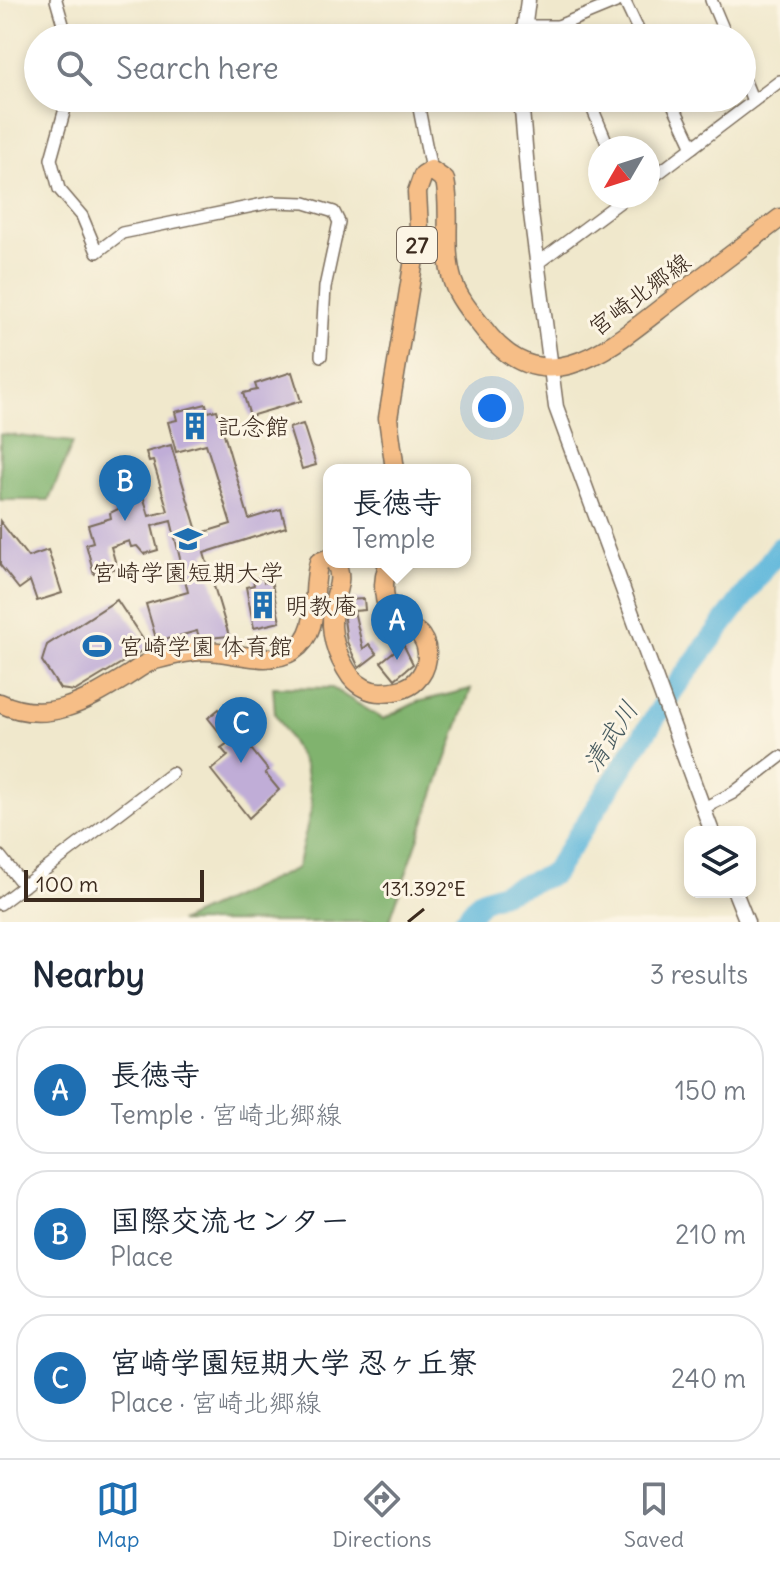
<!DOCTYPE html>
<meta charset="utf-8">
<style>
body{margin:0;font-family:Delius,"Klee One",sans-serif;background:#f2f2f3;color:#1f2937}
.controls{position:absolute;right:24px;bottom:24px;display:grid;overflow:hidden;border-radius:16px;box-shadow:0 4px 12px #0003}
.controls button{width:72px;height:72px;display:grid;place-items:center;padding:0;border:0;border-bottom:2px solid #e0e1e3;background:#fff;color:#1f2937;font:40px sans-serif}
.compass{position:absolute;left:588px;top:136px;width:72px;height:72px;border-radius:50%;background:#fff;box-shadow:0 4px 12px #0003;rotate:231deg}
.scale{position:absolute;left:24px;bottom:20px;width:180px;box-sizing:border-box;padding-left:8px;border:4px solid #3b2a1e;border-top:0;font-size:22px;line-height:28px;white-space:nowrap;color:#3b2a1e;-webkit-text-stroke:6px #fcf5e5;paint-order:stroke}
.you{position:absolute;left:492px;top:408px;width:28px;height:28px;margin:-20px;border:6px solid #fff;border-radius:50%;background:#1a73e8;box-shadow:0 0 0 12px #1a73e833}
.badge{display:grid;place-items:center;width:52px;height:52px;border-radius:50%;background:#1f6fb2;color:#fff;font-size:26px;font-weight:700}
.pin{position:absolute;translate:-50% -66px;filter:drop-shadow(0 2px 4px #0008)}
.pin::after{content:'';position:absolute;top:42px;width:28px;height:24px;background:inherit;clip-path:polygon(0 0,100% 0,50% 100%)}
.popup{position:absolute;left:323px;top:464px;width:148px;height:104px;box-sizing:border-box;display:grid;place-content:center;border-radius:16px;background:#fff;filter:drop-shadow(0 2px 6px #0005);font-size:26px;white-space:nowrap;color:#747a83}
.popup b{font-size:30px;color:#1f2937}
.popup::after{content:'';position:absolute;left:50%;top:100%;margin-left:-16px;border:16px solid transparent;border-top-color:#fff}
.list{margin:0;padding:0;list-style:none}
h2{display:flex;justify-content:space-between;align-items:center;height:104px;margin:0;padding:0 32px;font-size:34px}
h2 small{font-size:26px;font-weight:400;color:#747a83}
.list li{display:grid;grid-template-columns:52px 1fr auto;gap:24px;align-items:center;box-sizing:border-box;height:128px;margin:0 16px 16px;padding:0 16px;border:2px solid #e0e1e3;border-radius:32px}
.list b{display:block;font-size:30px;white-space:nowrap}
.list p{margin:0;font-size:26px;white-space:nowrap;color:#747a83}
.list em{font-size:26px;font-style:normal;color:#747a83}
.icon{flex:none;width:44px;height:44px;fill:none;stroke:currentColor;stroke-width:2;stroke-linecap:round;stroke-linejoin:round}
.map{position:relative;flex:none;width:780px;height:922px;overflow:hidden}
.search{position:absolute;background:#fff;box-shadow:0 4px 12px #0003;left:24px;right:24px;top:24px;height:88px;display:flex;align-items:center;gap:20px;box-sizing:border-box;padding:0 28px;border-radius:44px;color:#747a83;font-size:30px}
.sheet{height:536px;background:#fff}
nav{display:flex;justify-content:space-around;align-items:center;box-sizing:border-box;height:112px;border-top:2px solid #e0e1e3;background:#fff;font-size:22px;color:#747a83}
nav a{display:grid;justify-items:center;gap:4px}
nav .on{color:#1f6fb2}
.map>svg:first-child{display:block}
.forest{fill:#80b36e;stroke:#5e6e46;stroke-width:2}
.lines{fill:none;stroke-linecap:round;stroke-linejoin:round}
.river{stroke:#5eb7db;stroke-width:22}
.building{fill:#c0add7}
.minor-casing{stroke:#7a6c5b;stroke-width:14}
.tertiary-casing{stroke:#7a6c5b;stroke-width:17}
.primary-casing{stroke:#7a6c5b;stroke-width:21}
.minor{stroke:#fff;stroke-width:11}
.tertiary{stroke:#fff;stroke-width:14}
.primary{stroke:#f6be87;stroke-width:18}
.ticks{fill:none;stroke:#3b2a1e;stroke-width:3}
.labels{text-anchor:middle;dominant-baseline:central;stroke-width:6;stroke-linejoin:round;paint-order:stroke}
.shield{fill:#fcf5e5;stroke:#75675a;stroke-width:2}
.shield-label{font-size:22px;font-weight:bold;fill:#3b2a1e}
.street-label{font-size:24px;fill:#3b2a1e;stroke:#fcf5e5}
.poi-label{font-size:24px;fill:#3b2a1e;stroke:#fcf5e5;text-anchor:start}
.water-label{font-size:26px;font-style:italic;fill:#475b60;stroke:#fcf5e5}
.ticks-label{font-size:20px;text-anchor:middle;fill:#3b2a1e;stroke:#fcf5e5;stroke-width:6;stroke-linejoin:round;paint-order:stroke}
</style>
<div class="map">
<svg width="780" height="922" viewBox="0 0 780 922">
<rect width="100%" height="100%" fill="#fcf5e5"/>
<filter id="ink" filterUnits="userSpaceOnUse"><feTurbulence type="fractalNoise" baseFrequency=".0125" numOctaves="2"/><feDisplacementMap in="SourceGraphic" scale="16" xChannelSelector="R" yChannelSelector="G"/><feConvolveMatrix kernelMatrix="1 2 1 2 8 2 1 2 1" color-interpolation-filters="sRGB"/></filter>
<filter id="wash" filterUnits="userSpaceOnUse"><feTurbulence type="fractalNoise" baseFrequency=".006" numOctaves="4" result="noise"/><feDisplacementMap in="SourceGraphic" scale="32" xChannelSelector="R" yChannelSelector="G"/><feGaussianBlur stdDeviation="1.8" result="paint"/><feColorMatrix in="noise" values="0 0 0 0 0 0 0 0 0 0 0 0 0 0 0 0 0 1.4 0 .05"/><feComposite in="paint" operator="in"/></filter>
<g filter="url(#wash)">
<rect width="100%" height="100%" fill="#f0e8cc"/>
<!-- forest -->
<g class="forest">
<polygon points="0,434 73,442 49,500 0,500"/>
<polygon points="273,687 332,688 383,719 417,702 471,689 389,922 179,922 297,868 312,806 305,766 275,714"/>
</g>
<g class="lines">
<!-- river -->
<polyline class="river" points="463,922 481,901 553,874 673,690 780,548"/>
</g>
<g id="blocks">
<!-- building -->
<g class="building">
<polygon points="292,372 301,401 250,416 243,393 257,390 255,384"/>
<polygon points="206,404 208,412 217,410 249,519 281,509 286,527 204,553 229,636 200,639 197,631 157,642 146,604 188,592 171,521 152,526 158,550 144,554 137,546 131,547 129,541 111,547 117,568 94,574 86,544 93,542 88,525 111,518 110,513 130,503 128,496 142,492 149,516 168,511 153,461 149,462 146,452 171,445 198,534 231,524 206,444 176,452 168,422 177,420 175,412"/>
<polygon points="303,424 316,465 302,469 289,428"/>
<polygon points="0,521 28,557 48,550 62,593 37,601 30,581 19,589 0,565"/>
<polygon points="263,577 264,582 271,580 280,622 254,628 246,587 254,585 253,579"/>
<polygon points="364,599 365,610 354,611 363,649 369,644 377,654 359,668 347,642 344,619 347,600"/>
<polygon points="117,600 148,647 75,691 60,689 42,661 47,645"/>
<polygon points="403,644 413,664 395,679 381,662"/>
<polygon points="219,709 268,770 265,773 279,790 249,818 211,770 228,756 221,748 228,743 208,718"/>
</g>
</g>
</g>
<g filter="url(#ink)">
<use href="#blocks" fill-opacity="0" stroke="#7a6c5b" stroke-width="2"/>
<g class="lines">
<defs>
<g id="minor">
<polyline points="56,0 67,38"/>
<polyline points="624,0 642,38"/>
<polyline points="711,0 727,38"/>
<polyline points="525,26 558,26 621,0"/>
<polyline points="558,26 563,38"/>
<polyline points="376,28 393,38"/>
<polyline points="742,74 753,101"/>
<polyline points="68,98 51,159 59,189 82,216 97,252 122,233 273,202 305,203 334,212 339,222 325,287 321,356"/>
<polyline points="417,98 431,170"/>
<polyline points="588,98 609,148"/>
<polyline points="670,98 693,147"/>
<polyline points="648,181 780,81"/>
<polyline points="538,263 628,196"/>
<polyline points="704,808 733,793 780,757"/>
<polyline points="0,856 24,886"/>
<polyline points="0,904 172,773"/>
</g>
<g id="tertiary">
<polyline points="523,38 528,0"/>
<polyline points="521,98 530,206 556,407 712,832"/>
<polyline points="735,892 747,922"/>
</g>
<g id="primary">
<path d="M395,470L388,418L419,229L417,192L423,175L431,170L445,180C452,214 442,248 453,282C459,299 472,314 483,328C545,411 614,344 673,299C709,272 744,245 780,218"/>
<path d="M335,562C345,579 335,591 333,609C329,634 337,657 351,677C358,686 371,693 383,692C394,692 408,689 416,681C428,669 431,650 421,636C415,628 402,627 395,619C381,603 382,580 389,562"/>
<path d="M0,703C46,725 85,702 124,678C134,672 144,663 155,660C170,656 188,651 203,651C230,650 268,667 293,651C323,631 310,591 319,562L329,558"/>
</g>
</defs>
<!-- minor casing -->
<use href="#minor" class="minor-casing"/>
<!-- tertiary casing -->
<use href="#tertiary" class="tertiary-casing"/>
<!-- primary casing -->
<use href="#primary" class="primary-casing"/>
<!-- minor -->
<use href="#minor" class="minor"/>
<!-- tertiary -->
<use href="#tertiary" class="tertiary"/>
<!-- primary -->
<use href="#primary" class="primary"/>
</g>
</g>
<!-- ticks -->
<path class="ticks" d="M408,922L424,909"/>
<!-- icons -->
<defs>
<symbol id="building-bare" viewBox="-9 -9 18 18"><path d="M-4-6H4V6H1V3H-1V6H-4ZM-2.5-4.3h1.7v1.8h-1.7ZM.8-4.3h1.7v1.8H.8ZM-2.5-1h1.7V.8h-1.7ZM.8-1h1.7V.8H.8Z" fill="#1f6fb2" stroke="#fcf5e5" stroke-width="2.5" paint-order="stroke"/></symbol>
<symbol id="university-bare" viewBox="-9 -9 18 18"><path d="M0-5L7-2L0 1L-7-2ZM-4 1L0 2.5L4 1V4Q0 6-4 4Z" fill="#1f6fb2" stroke="#fcf5e5" stroke-width="2.5" paint-order="stroke"/></symbol>
<symbol id="stadium-bare" viewBox="-9 -9 18 18"><path d="M0-5a6.5 5 0 1 0 0 10a6.5 5 0 1 0 0-10ZM-3.5-1.8h7v3.6h-7Z" fill="#1f6fb2" stroke="#fcf5e5" stroke-width="2.5" paint-order="stroke"/></symbol>
</defs>
<g fill-rule="evenodd">
<use href="#building-bare" x="175" y="406" width="40" height="40"/>
<use href="#university-bare" x="168" y="519" width="40" height="40"/>
<use href="#building-bare" x="243" y="585" width="40" height="40"/>
<use href="#stadium-bare" x="77" y="626" width="40" height="40"/>
</g>
<g class="labels">
<!-- shield labels -->
<rect class="shield" x="397" y="227" width="40" height="36" rx="6"/>
<g class="shield-label">
<text x="417" y="245">27</text>
</g>
<!-- street labels -->
<g class="street-label">
<text transform="translate(639 294) rotate(-37)">宮崎北郷線</text>
</g>
<!-- poi labels -->
<g class="poi-label">
<text x="217" y="426">記念館</text>
<text x="188" y="572" text-anchor="middle">宮崎学園短期大学</text>
<text x="285" y="605">明教庵</text>
<text x="119" y="646">宮崎学園 体育館</text>
</g>
<!-- water labels -->
<g class="water-label">
<text transform="translate(610 736) rotate(-57)">清武川</text>
</g>
</g>
<g class="ticks-label">
<text x="424" y="896">131.392°E</text>
</g>
</svg>
<div class="controls">
<button><svg class="icon" aria-label="layers" viewBox="0 0 24 24"><path d="M12 4l9 5-9 5-9-5zM3 14l9 5 9-5"/></svg></button>
</div>
<svg class="compass" viewBox="-18 -18 36 36"><path d="M0-13l5 13h-10z" fill="#e53935"/><path d="M0 13l5-13h-10z" fill="#747a83"/></svg>
<div class="scale">100 m</div>
<div class="you"></div>
<div class="pin badge" style="left:397px;top:660px">A</div>
<div class="popup"><b>長徳寺</b>Temple</div>
<div class="pin badge" style="left:125px;top:521px">B</div>
<div class="pin badge" style="left:241px;top:763px">C</div>
<div class="search"><svg class="icon" aria-label="search" viewBox="0 0 24 24"><circle cx="10" cy="10" r="6"/><path d="M15 15l6 6"/></svg>Search here</div>
</div>
<section class="sheet">
<h2>Nearby<small>3 results</small></h2>
<ul class="list">
<li><span class="badge">A</span><div><b>長徳寺</b><p>Temple · 宮崎北郷線</p></div><em>150 m</em></li>
<li><span class="badge">B</span><div><b>国際交流センター</b><p>Place</p></div><em>210 m</em></li>
<li><span class="badge">C</span><div><b>宮崎学園短期大学 忍ヶ丘寮</b><p>Place · 宮崎北郷線</p></div><em>240 m</em></li>
</ul>
</section>
<nav>
<a class="on"><svg class="icon" aria-label="map" viewBox="0 0 24 24"><path d="M3 6l6-2 6 2 6-2v14l-6 2-6-2-6 2zM9 4v14M15 6v14"/></svg>Map</a>
<a><svg class="icon" aria-label="directions" viewBox="0 0 24 24"><path d="M12 3l9 9-9 9-9-9zM9 14v-3h6M13 9l2 2-2 2"/></svg>Directions</a>
<a><svg class="icon" aria-label="saved" viewBox="0 0 24 24"><path d="M7 4h10v16l-5-4-5 4z"/></svg>Saved</a>
</nav>
